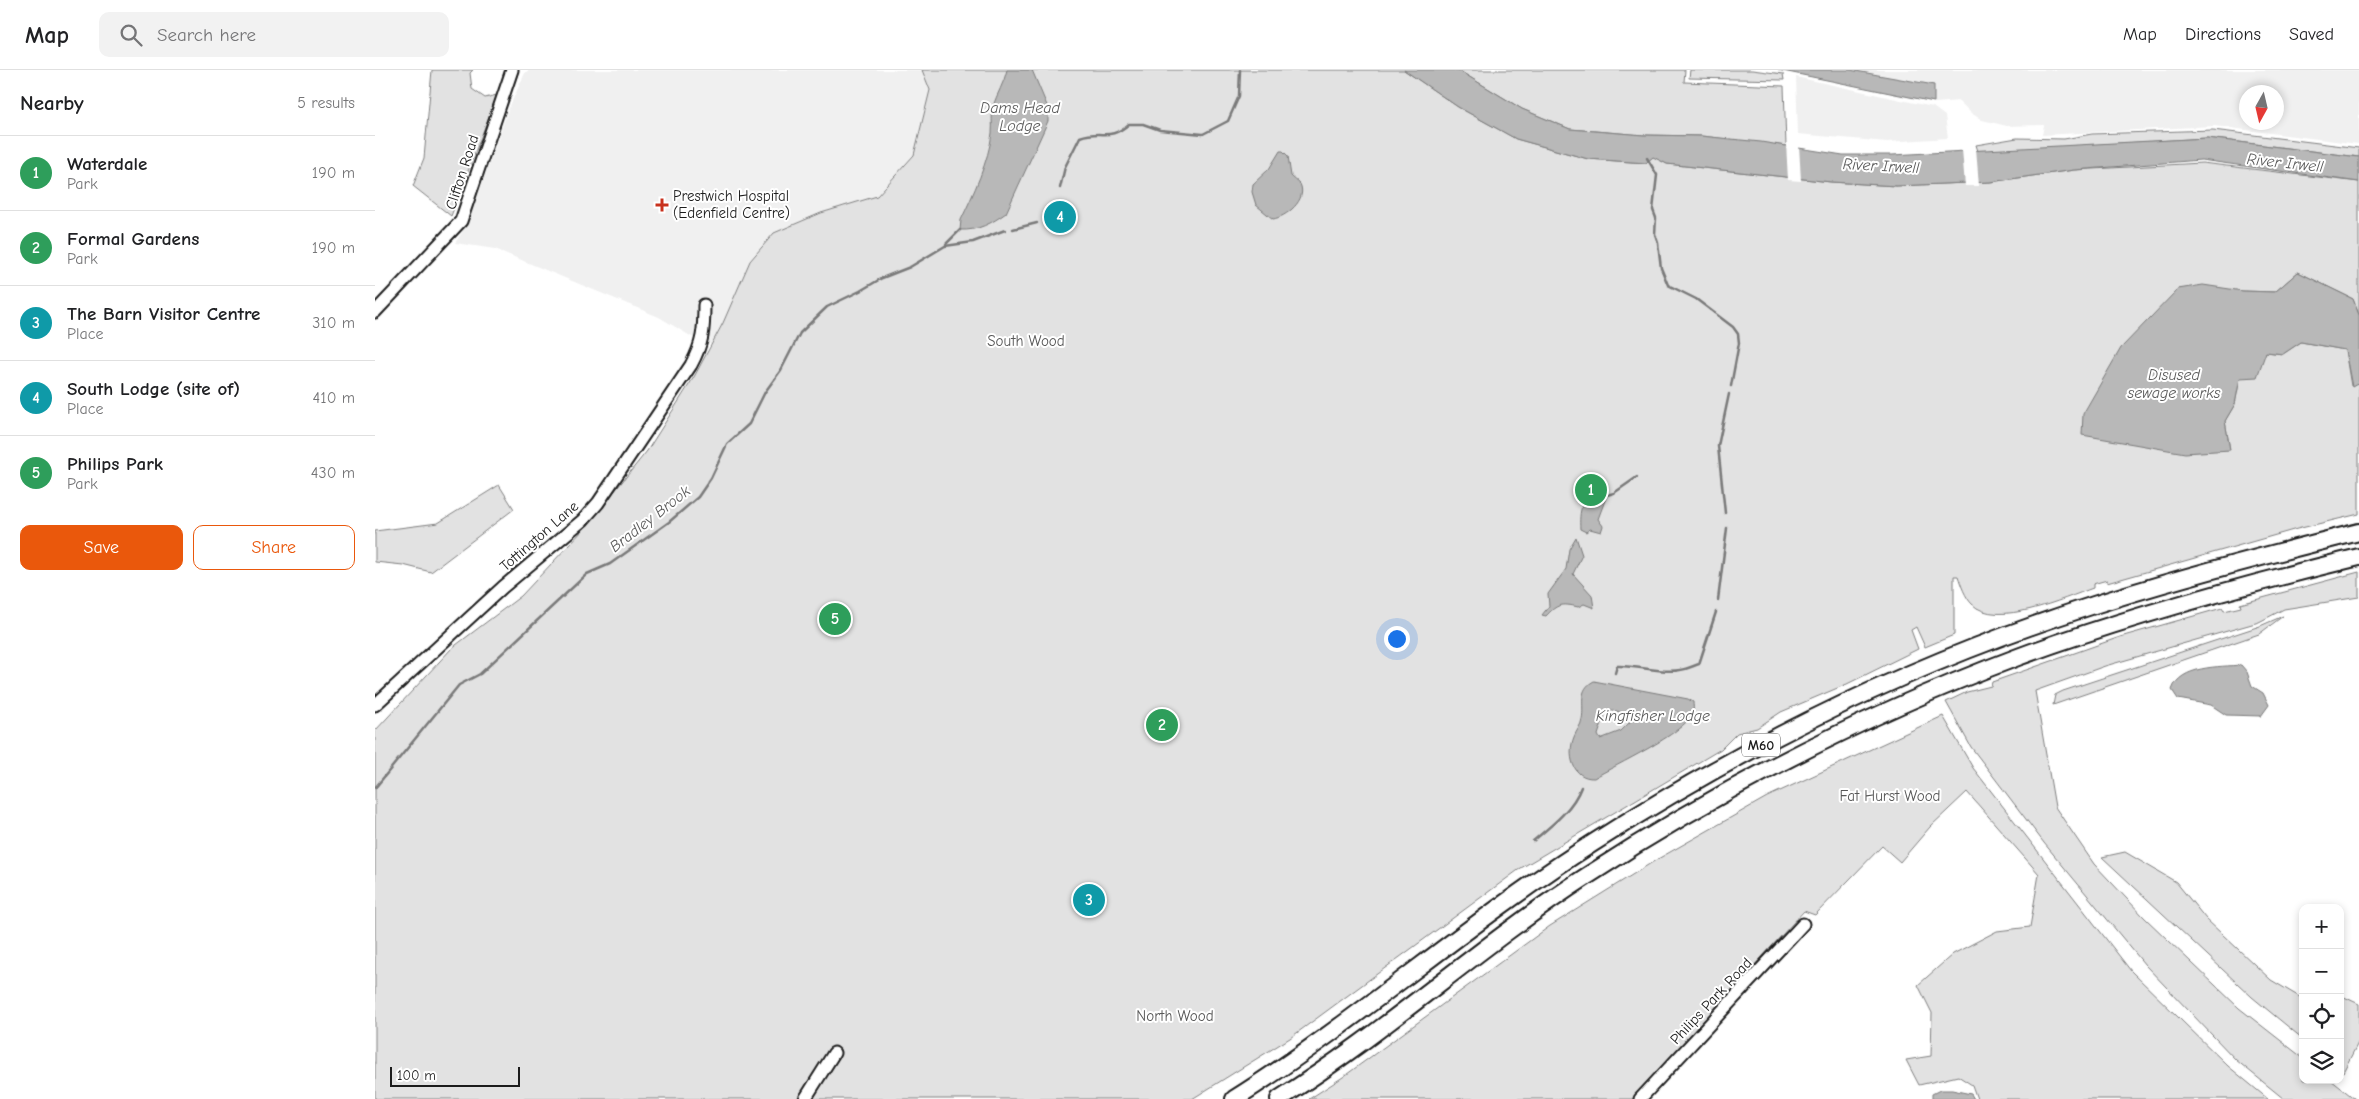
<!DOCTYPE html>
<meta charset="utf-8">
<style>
body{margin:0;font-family:"Comic Neue",sans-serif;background:#f2f2f2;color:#202124}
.controls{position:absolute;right:15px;bottom:15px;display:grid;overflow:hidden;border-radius:10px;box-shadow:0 2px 8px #0003}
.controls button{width:45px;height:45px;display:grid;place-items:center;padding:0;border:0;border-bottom:1px solid #e0e0e0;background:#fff;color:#202124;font:25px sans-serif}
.compass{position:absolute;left:1864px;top:15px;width:45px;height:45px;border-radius:50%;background:#fff;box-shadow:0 2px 8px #0003;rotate:188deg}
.scale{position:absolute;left:15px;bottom:12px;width:130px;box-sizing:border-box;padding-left:5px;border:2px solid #1c1c1c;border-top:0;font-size:14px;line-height:18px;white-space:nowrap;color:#1c1c1c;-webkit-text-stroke:4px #fff;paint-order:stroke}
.you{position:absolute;left:1021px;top:568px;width:18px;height:18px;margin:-12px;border:4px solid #fff;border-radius:50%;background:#1a73e8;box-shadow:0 0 0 8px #1a73e833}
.badge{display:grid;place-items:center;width:32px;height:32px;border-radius:50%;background:#ea580c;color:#fff;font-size:16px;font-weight:700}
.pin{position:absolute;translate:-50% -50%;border:2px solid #fff;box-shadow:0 1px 5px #0006}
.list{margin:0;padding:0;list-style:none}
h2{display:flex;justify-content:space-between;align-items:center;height:65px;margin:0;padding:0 20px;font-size:21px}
h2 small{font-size:16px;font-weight:400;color:#757577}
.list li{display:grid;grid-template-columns:32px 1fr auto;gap:15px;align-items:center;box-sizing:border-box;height:75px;padding:0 20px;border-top:1px solid #e0e0e0}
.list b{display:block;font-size:19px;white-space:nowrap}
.list p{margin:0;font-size:16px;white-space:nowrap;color:#757577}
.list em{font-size:16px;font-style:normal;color:#757577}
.actions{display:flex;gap:10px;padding:15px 20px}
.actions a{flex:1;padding:11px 0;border:1px solid #ea580c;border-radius:10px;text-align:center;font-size:18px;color:#ea580c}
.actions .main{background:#ea580c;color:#fff}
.icon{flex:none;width:28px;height:28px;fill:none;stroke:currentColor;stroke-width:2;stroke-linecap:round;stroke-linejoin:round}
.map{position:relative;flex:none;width:1984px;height:1029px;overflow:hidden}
header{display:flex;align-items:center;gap:30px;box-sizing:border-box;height:70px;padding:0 25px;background:#fff;border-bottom:1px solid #e0e0e0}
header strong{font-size:24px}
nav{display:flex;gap:28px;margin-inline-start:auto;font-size:18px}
.search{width:350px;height:45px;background:#f2f2f2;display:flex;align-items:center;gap:12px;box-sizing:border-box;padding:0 18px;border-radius:10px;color:#757577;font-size:19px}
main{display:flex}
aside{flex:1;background:#fff}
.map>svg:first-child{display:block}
.built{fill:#f0f0f0;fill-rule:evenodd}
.green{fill:#e2e2e2;stroke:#7f7f7f}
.water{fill:#b8b8b8;stroke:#7a7a7a;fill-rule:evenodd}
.pier{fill:#fff}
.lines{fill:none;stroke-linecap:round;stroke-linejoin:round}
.stream{stroke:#7a7a7a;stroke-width:2.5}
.minor-casing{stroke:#1c1c1c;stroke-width:15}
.highway-casing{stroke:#1c1c1c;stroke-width:20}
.minor{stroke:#fff;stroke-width:11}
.highway{stroke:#fff;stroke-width:16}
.poi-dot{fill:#c8321e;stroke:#fff;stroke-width:2}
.labels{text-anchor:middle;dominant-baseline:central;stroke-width:4;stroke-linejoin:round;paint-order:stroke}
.shield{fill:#fff;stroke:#606060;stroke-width:1}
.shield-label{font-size:14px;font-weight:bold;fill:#1c1c1c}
.street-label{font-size:15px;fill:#1c1c1c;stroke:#fff}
.poi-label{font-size:15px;fill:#1c1c1c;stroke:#fff;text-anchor:start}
.park-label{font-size:15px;fill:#575757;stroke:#fff}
.water-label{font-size:16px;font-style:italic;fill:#5a5a5a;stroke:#fff}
</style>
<header>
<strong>Map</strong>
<div class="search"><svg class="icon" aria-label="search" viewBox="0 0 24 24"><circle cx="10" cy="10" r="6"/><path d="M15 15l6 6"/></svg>Search here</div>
<nav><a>Map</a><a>Directions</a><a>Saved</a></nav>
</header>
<main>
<aside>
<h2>Nearby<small>5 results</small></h2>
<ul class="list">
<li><span class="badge" style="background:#2e9e5b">1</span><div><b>Waterdale</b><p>Park</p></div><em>190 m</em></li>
<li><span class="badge" style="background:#2e9e5b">2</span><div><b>Formal Gardens</b><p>Park</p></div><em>190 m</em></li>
<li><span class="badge" style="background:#0f9aa8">3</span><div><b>The Barn Visitor Centre</b><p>Place</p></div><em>310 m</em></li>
<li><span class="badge" style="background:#0f9aa8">4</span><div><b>South Lodge (site of)</b><p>Place</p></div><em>410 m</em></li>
<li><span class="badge" style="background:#2e9e5b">5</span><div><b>Philips Park</b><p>Park</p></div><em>430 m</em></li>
</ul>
<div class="actions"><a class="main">Save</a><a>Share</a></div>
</aside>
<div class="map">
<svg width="1984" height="1029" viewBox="0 0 1984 1029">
<rect width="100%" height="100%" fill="#fff"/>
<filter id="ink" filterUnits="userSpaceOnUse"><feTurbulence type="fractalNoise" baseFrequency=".02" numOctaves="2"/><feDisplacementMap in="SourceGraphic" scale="10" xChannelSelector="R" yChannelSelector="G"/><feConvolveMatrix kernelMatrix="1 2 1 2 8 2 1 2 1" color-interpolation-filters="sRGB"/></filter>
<g filter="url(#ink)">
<!-- built -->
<g class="built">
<polygon points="154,0 547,0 555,20 539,85 502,126 446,143 399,163 336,275 317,267 284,247 120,179 80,173 93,153 133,40 150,3"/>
<path d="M1419,0H1984V74L1839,56L1667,65L1669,55L1632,56L1607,50L1596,43L1584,31L1560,33L1425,4L1419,3ZM1872,22H1902V52H1872Z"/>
<polygon points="1421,7 1558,37 1570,46 1573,68 1512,72 1423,64"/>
</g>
<!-- green -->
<g class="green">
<polygon points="57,0 98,0 95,3 97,19 110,28 122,25 76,146 38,116 49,88"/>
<path d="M547,0H1029L1083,37L1141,69L1213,89L1271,93L1278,86L1292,94L1456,112L1521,116L1615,112L1699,100L1827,93L1984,112V245L1978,229L1923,202L1900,222L1803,219L1855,380L1850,351L1860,334L1865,308L1891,282L1908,284L1926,272L1970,280L1976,316L1984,313V444L1922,459L1732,513V510L1718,514V518C1690,528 1621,559 1597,534C1590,527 1586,515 1583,506H1579V565L1550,577L1541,557L1536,560L1543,579L1472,614L1406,642L1382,658L1362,663L1346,679L1146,798L915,968L817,1029H0V661L77,578L146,526L209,459L272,381L319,307L348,253L375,191L399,163L446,143L502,126L539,85L555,20Z"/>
<polygon points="1083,0 1310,0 1309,12 1409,16 1411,76 1326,66 1269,65 1195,59 1147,39"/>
<polygon points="1315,0 1377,0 1408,4 1409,10 1314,8"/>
<polygon points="1838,60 1984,78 1984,87 1832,68 1613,81 1603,81 1601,75 1642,68 1689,69 1717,64"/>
<polygon points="124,415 139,439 56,502 28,495 0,492 0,461 63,453"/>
<polygon points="1984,502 1984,527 1909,539 1884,552 1730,596 1660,621 1680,737 1719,794 1769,847 1864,938 1928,988 1928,1010 1956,1010 1980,1029 1909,1029 1861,990 1770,895 1669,773 1596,677 1571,632 1592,622 1616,616 1617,612 1745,567 1847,538 1849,541 1866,537 1865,534"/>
<polygon points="1908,546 1884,564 1678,635 1680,625 1688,621 1885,556"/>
<polygon points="1568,646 1598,698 1756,901 1853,996 1893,1029 1602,1029 1597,1015 1583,1006 1544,1015 1531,990 1556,986 1557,943 1543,915 1578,884 1622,861 1655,857 1664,804 1592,722 1555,757 1525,792 1507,776 1440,845 1429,841 1257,1029 934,1029 968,1007 1175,856 1281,790 1392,727"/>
<polygon points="1750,782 1801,812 1831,849 1896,910 1928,929 1928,969 1877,927 1727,787"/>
<polygon points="1965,925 1984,934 1984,971 1968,1002 1965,1001"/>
</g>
<!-- water -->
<g class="water">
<path d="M632,0H657L673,38V51L631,143C617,153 603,161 585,160L586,150C598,125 614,90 617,63C618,54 616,45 618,36C622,24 629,13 632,0Z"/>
<polygon points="1029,0 1083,0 1147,39 1195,59 1269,65 1326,66 1386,72 1468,85 1517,85 1832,68 1984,87 1984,112 1826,90 1699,100 1615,112 1521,116 1456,112 1292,94 1278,87 1271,93 1213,89 1141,69 1083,37"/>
<polygon points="1403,0 1475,0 1559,15 1559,32"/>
<path d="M905,81H908L913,86L916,106C918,108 923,112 925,114C933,130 911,147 898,149L881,135L877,122L878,114L894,99Z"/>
<polygon points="1923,202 1978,229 1984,245 1984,313 1977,317 1970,280 1926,272 1908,284 1891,282 1882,307 1865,308 1860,334 1850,351 1855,380 1810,383 1707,365 1708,344 1746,278 1803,219 1828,215 1868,221 1900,222"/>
<path d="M1222,419L1232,425L1223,449L1228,456L1226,462L1215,459L1211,462L1205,459C1204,441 1206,428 1222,419Z"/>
<path d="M1201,467L1207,485L1198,504L1217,525L1219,538L1209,534L1203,537C1187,533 1182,534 1171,546L1167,545L1174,536L1173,524L1191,499L1194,479Z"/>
<path d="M1866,595L1872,602L1877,616L1888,623L1894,635L1886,646L1851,645L1836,635L1803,629L1797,620C1805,595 1845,597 1866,595Z"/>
<path d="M1219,611L1313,629L1318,632C1318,635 1319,640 1318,643C1309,664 1240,695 1219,708C1197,709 1192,684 1199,667C1201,661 1206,656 1207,649C1210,634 1202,620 1219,611ZM1238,640L1255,645V652L1246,661L1225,669L1223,665L1231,641Z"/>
<polygon points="1565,1020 1577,1020 1596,1024 1599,1029 1557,1029 1557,1024"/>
</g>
<!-- pier -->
<g class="pier">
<polygon points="1411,73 1424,75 1426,111 1413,110"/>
<polygon points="1601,78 1604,116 1590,116 1587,79"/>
</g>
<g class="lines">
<!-- stream -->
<g class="stream">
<polyline points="1272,88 1282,105 1278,140 1281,148 1280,164 1283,173 1286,198 1293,215 1321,229 1358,257 1363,264 1364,273 1356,316"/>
<path d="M685,118L690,97L705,67C728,59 733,72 754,54H768L785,60L828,64L853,51L864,26L865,0"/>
<polyline points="670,146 683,133"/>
<polyline points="638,159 662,153"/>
<polyline points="571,174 585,160"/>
<polyline points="1232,425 1239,423 1262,407"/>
<polyline points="1350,443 1343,376 1354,324"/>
<polyline points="1343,530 1352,458"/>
<path d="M1240,603L1242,596C1262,595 1287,604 1305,600C1312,599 1318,596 1324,594L1341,542"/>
<polyline points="0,718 84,615 105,604 212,504 235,494 294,452 323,427 336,408 352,374 374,354 390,322 406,300 425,263 452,237 485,221 507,208 535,197 570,176 598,172 630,160"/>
<path d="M1158,771C1176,756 1198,739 1206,717"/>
</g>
<defs>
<g id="minor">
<polyline points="0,242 86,151 137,0"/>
<path d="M0,635L128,517L208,450L223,433L316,295C328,273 329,260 329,235"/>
<polyline points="430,1029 459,983"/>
<polyline points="1265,1029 1428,854"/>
</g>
<g id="highway">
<path d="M859,1029C983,951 1093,852 1218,773C1374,673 1542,591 1719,535C1806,507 1895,484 1984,462"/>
<path d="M904,1029C1011,962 1105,875 1212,806C1347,718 1491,644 1643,587C1754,546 1869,515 1984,487"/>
</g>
</defs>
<!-- minor casing -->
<use href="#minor" class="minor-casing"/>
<!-- highway casing -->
<use href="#highway" class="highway-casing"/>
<!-- minor -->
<use href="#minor" class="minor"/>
<!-- highway -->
<use href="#highway" class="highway"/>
</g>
</g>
<!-- markers -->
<path class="poi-dot" d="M284.5 127.5h5v5h5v5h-5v5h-5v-5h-5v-5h5z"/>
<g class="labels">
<!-- shield labels -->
<rect class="shield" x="1367" y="663.5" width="38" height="23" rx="4"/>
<g class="shield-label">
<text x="1386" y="675">M60</text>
</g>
<!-- street labels -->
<g class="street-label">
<text transform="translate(87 102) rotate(-72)">Clifton Road</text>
<text transform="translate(164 466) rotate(-41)">Tottington Lane</text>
<text transform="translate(1336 931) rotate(-47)">Philips Park Road</text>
</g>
<!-- poi labels -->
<g class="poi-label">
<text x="298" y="126">Prestwich Hospital<tspan x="298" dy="17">(Edenfield Centre)</tspan></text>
</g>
<!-- park labels -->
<g class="park-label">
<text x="651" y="271">South Wood</text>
<text x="1515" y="726">Fat Hurst Wood</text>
<text x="800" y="946">North Wood</text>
</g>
<!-- water labels -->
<g class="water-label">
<text x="645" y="38">Dams Head<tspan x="645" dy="18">Lodge</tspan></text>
<text transform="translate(1910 93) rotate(6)">River Irwell</text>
<text transform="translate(1506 96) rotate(3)">River Irwell</text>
<text x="1799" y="305">Disused<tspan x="1799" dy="18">sewage works</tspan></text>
<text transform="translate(275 449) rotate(-38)">Bradley Brook</text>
<text x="1278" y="646">Kingfisher Lodge</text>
</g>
</g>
</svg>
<div class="controls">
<button>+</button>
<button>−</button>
<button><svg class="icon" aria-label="locate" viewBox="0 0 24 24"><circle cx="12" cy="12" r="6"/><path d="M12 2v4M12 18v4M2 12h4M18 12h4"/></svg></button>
<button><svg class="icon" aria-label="layers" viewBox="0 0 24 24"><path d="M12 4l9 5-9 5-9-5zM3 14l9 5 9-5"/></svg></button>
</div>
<svg class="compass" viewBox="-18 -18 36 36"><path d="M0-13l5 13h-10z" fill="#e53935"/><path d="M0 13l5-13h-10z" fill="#757577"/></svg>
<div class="scale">100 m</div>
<div class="you"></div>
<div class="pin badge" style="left:1216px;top:420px;background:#2e9e5b">1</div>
<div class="pin badge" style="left:787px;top:655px;background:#2e9e5b">2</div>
<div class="pin badge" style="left:714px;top:830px;background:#0f9aa8">3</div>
<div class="pin badge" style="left:685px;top:147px;background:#0f9aa8">4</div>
<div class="pin badge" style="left:460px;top:549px;background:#2e9e5b">5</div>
</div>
</main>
